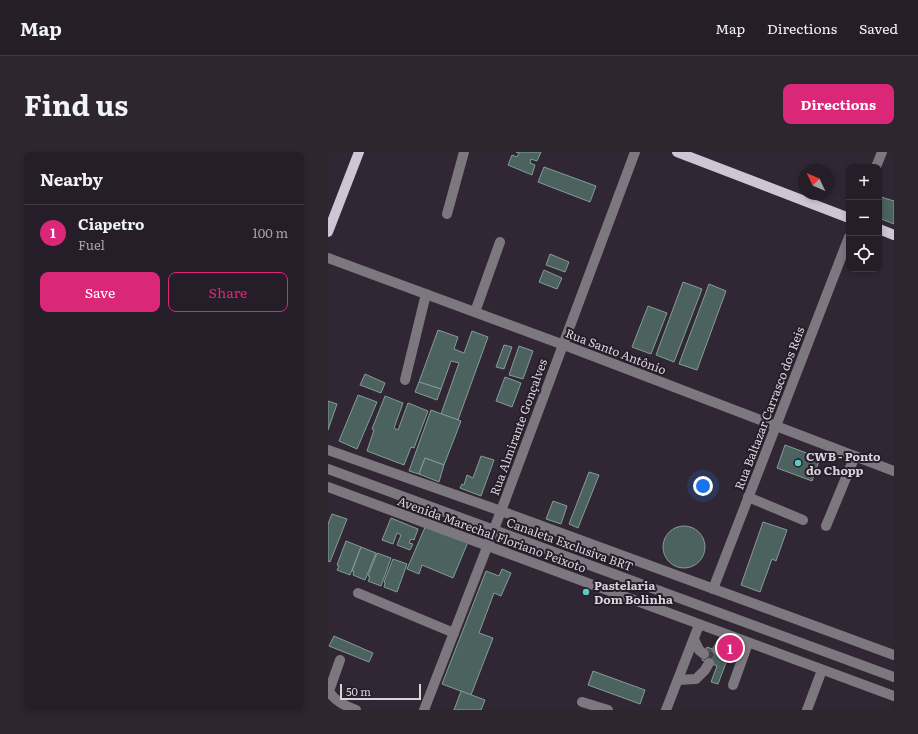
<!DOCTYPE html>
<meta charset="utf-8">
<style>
body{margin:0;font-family:Literata,serif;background:#2d262f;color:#f1f3f6}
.controls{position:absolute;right:12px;top:12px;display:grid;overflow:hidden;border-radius:8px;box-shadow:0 2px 6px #0003}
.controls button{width:36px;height:36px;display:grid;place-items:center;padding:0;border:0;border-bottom:1px solid #423b44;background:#251d27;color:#f1f3f6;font:20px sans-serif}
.compass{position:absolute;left:470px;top:12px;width:36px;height:36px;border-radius:50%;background:#251d27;box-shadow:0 2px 6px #0003;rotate:314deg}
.scale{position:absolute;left:12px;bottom:10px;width:81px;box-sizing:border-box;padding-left:4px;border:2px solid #dad3dc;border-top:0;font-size:11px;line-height:14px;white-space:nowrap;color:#dad3dc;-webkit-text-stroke:3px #271d2a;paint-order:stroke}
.you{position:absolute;left:375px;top:334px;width:14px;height:14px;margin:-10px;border:3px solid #fff;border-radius:50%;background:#1a73e8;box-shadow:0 0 0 6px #1a73e833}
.badge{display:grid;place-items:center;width:26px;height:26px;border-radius:50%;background:#db2777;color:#fff;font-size:13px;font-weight:700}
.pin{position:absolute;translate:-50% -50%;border:2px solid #fff;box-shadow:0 1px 4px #0006}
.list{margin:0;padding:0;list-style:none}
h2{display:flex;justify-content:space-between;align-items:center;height:52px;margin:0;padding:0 16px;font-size:17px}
h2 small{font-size:13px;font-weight:400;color:#a3a2a7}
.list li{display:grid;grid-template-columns:26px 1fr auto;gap:12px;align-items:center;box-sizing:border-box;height:56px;padding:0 16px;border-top:1px solid #423b44}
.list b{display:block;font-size:15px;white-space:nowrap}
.list p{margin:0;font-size:13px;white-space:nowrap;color:#a3a2a7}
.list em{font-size:13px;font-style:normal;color:#a3a2a7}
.actions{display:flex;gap:8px;padding:12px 16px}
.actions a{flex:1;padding:9px 0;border:1px solid #db2777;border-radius:8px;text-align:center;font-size:14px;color:#db2777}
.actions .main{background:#db2777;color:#fff}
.icon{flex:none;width:22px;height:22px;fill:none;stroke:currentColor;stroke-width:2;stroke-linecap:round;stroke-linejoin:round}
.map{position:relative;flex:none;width:566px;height:558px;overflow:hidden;border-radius:8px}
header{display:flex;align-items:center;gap:24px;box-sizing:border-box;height:56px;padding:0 20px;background:#251d27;border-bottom:1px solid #423b44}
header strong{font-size:19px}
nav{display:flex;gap:22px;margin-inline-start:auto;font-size:14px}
.intro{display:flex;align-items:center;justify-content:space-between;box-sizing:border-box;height:96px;padding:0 24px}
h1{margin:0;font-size:28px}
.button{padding:10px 18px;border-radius:8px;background:#db2777;color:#fff;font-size:14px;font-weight:700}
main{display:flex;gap:24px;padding:0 24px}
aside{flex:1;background:#251d27;border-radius:8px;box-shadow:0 2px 6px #0003}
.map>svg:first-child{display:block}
.building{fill:#4b625e;stroke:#849c98}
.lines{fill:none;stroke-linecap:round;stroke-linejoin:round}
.minor-tunnel{stroke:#4a414d;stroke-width:10;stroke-dasharray:10 5;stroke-linecap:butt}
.minor{stroke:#7d787f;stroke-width:10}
.major{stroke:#d0c5d4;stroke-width:10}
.poi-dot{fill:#58cec1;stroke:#271d2a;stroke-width:1.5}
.labels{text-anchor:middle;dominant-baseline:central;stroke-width:4;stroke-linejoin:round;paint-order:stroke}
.street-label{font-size:12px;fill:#dad3dc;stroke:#271d2a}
.poi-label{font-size:12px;font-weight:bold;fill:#dad3dc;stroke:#271d2a;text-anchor:start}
</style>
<header>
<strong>Map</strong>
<nav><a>Map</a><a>Directions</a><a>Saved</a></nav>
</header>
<div class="intro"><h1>Find us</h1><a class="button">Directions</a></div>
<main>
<aside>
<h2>Nearby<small></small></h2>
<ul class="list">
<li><span class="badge">1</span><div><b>Ciapetro</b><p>Fuel</p></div><em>100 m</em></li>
</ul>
<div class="actions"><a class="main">Save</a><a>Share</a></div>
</aside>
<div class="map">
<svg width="566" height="558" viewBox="0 0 566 558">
<rect width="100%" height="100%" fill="#312734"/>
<!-- building -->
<g class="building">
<polygon points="188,0 213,0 209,9 203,7 202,11 207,13 204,23 180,13 184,3 189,5 191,1"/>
<polygon points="216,15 268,34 262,50 210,30"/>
<polygon points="553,45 566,49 566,72 551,66 551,51"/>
<polygon points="222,102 241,110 237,120 218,113"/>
<polygon points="216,118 234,126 229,137 211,130"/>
<polygon points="355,130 374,137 346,210 328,203"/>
<polygon points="381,132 398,139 369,218 351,212"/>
<polygon points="320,154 339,161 323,202 304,195"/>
<polygon points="110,178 130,185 126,197 136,201 144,179 160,185 130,268 113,262 131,211 123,209 113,237 91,230"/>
<polygon points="176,193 184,195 176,217 168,215"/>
<polygon points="191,194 205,199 195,227 181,223"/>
<polygon points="37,222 57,231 53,241 32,233"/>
<polygon points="177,225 193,231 184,255 168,249"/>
<polygon points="91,230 113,237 109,248 87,240"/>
<polygon points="30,243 49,250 29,297 11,289"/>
<polygon points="57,244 75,251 66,276 70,278 80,251 100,259 86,296 83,295 76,313 39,299 46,278 44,277"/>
<polygon points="0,249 9,252 0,278"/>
<polygon points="103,258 133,269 116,313 97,306 91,322 81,319"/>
<polygon points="457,293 492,306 484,329 449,316"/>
<polygon points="153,304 166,308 153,344 132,336 134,332 136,333 139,323 145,326"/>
<polygon points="97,306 116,313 111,330 91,322"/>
<polygon points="261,320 271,323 250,376 241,372"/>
<polygon points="225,349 239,354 233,372 218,367"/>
<polygon points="4,362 19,367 2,410 0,409 0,372"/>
<polygon points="63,366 90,377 86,388 83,387 81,391 85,392 82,398 69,393 73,383 69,381 65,392 54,388"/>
<polygon points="435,370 459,378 448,409 444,407 432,440 413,433"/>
<polygon points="98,373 140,390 125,426 94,413 91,422 79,417"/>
<circle cx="356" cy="395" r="21"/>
<polygon points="18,389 33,395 22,423 9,418 11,414 9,413"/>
<polygon points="33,395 48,401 37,428 25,423 26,419 24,419"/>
<polygon points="49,401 63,406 53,434 40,429 42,425 40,424"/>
<polygon points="65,407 79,412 69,440 56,435 57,431 56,430"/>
<polygon points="286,407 302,413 300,416 285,410"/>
<polygon points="174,417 183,421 173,444 166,441 151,481 165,486 143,543 114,532 158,419 171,424"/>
<polygon points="6,484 45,501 41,510 1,494"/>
<polygon points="379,495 401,503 390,532 383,530 389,514 374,508"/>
<polygon points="265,519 317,538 312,552 260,533"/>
<polygon points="133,539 157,548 153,558 126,558"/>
</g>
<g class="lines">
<!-- minor-tunnel -->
<polyline class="minor-tunnel" points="376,502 384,506"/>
<!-- minor -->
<g class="minor">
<polyline points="548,15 554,0"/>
<polyline points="119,62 136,0"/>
<polyline points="0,106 244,196 566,319"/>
<polyline points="147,160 172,90"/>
<polyline points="77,228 98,142"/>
<polyline points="0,298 173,359 566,503"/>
<polyline points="0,317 566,525"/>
<polyline points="0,335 566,544"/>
<polyline points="420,345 475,368"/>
<polyline points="498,374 527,304"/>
<polyline points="385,437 521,85"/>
<polyline points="30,441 126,481"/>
<polyline points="366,487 371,498 376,502"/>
<polyline points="389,498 399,483"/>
<path d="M12,508L1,539C6,549 18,554 28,558"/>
<polyline points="350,528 368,527 377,518 381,511"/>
<polyline points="405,533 420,491"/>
<polyline points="254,550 280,558"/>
<polyline points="96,558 173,359 307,0"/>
<polyline points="338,558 371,473"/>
<polyline points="479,558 494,518"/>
</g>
<!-- major -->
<g class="major">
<polyline points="349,0 521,66"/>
<polyline points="551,77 566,83"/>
<polyline points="0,80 31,0"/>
</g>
</g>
<!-- markers -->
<g class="poi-dot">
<circle cx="470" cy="311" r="4"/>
<circle cx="258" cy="440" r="4"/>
</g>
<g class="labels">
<!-- street labels -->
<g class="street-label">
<text transform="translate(288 199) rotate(21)">Rua Santo Antônio</text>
<text transform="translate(441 256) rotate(-69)">Rua Baltazar Carrasco dos Reis</text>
<text transform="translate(190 275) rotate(-70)">Rua Almirante Gonçalves</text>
<text transform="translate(164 382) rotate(20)">Avenida Marechal Floriano Peixoto</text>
<text transform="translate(242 392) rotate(20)">Canaleta Exclusiva BRT</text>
</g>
<!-- poi labels -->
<g class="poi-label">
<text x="478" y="304">CWB - Ponto<tspan x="478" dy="14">do Chopp</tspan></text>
<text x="266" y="433">Pastelaria<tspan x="266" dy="14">Dom Bolinha</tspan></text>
</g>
</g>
</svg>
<div class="controls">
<button>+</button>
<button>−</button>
<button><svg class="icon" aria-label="locate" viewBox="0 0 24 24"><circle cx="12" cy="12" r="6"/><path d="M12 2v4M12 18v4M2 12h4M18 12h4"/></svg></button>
</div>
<svg class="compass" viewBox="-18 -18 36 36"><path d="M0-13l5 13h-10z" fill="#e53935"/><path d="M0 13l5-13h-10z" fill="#a3a2a7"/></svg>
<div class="scale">50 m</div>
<div class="you"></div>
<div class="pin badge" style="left:402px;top:496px">1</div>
</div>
</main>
